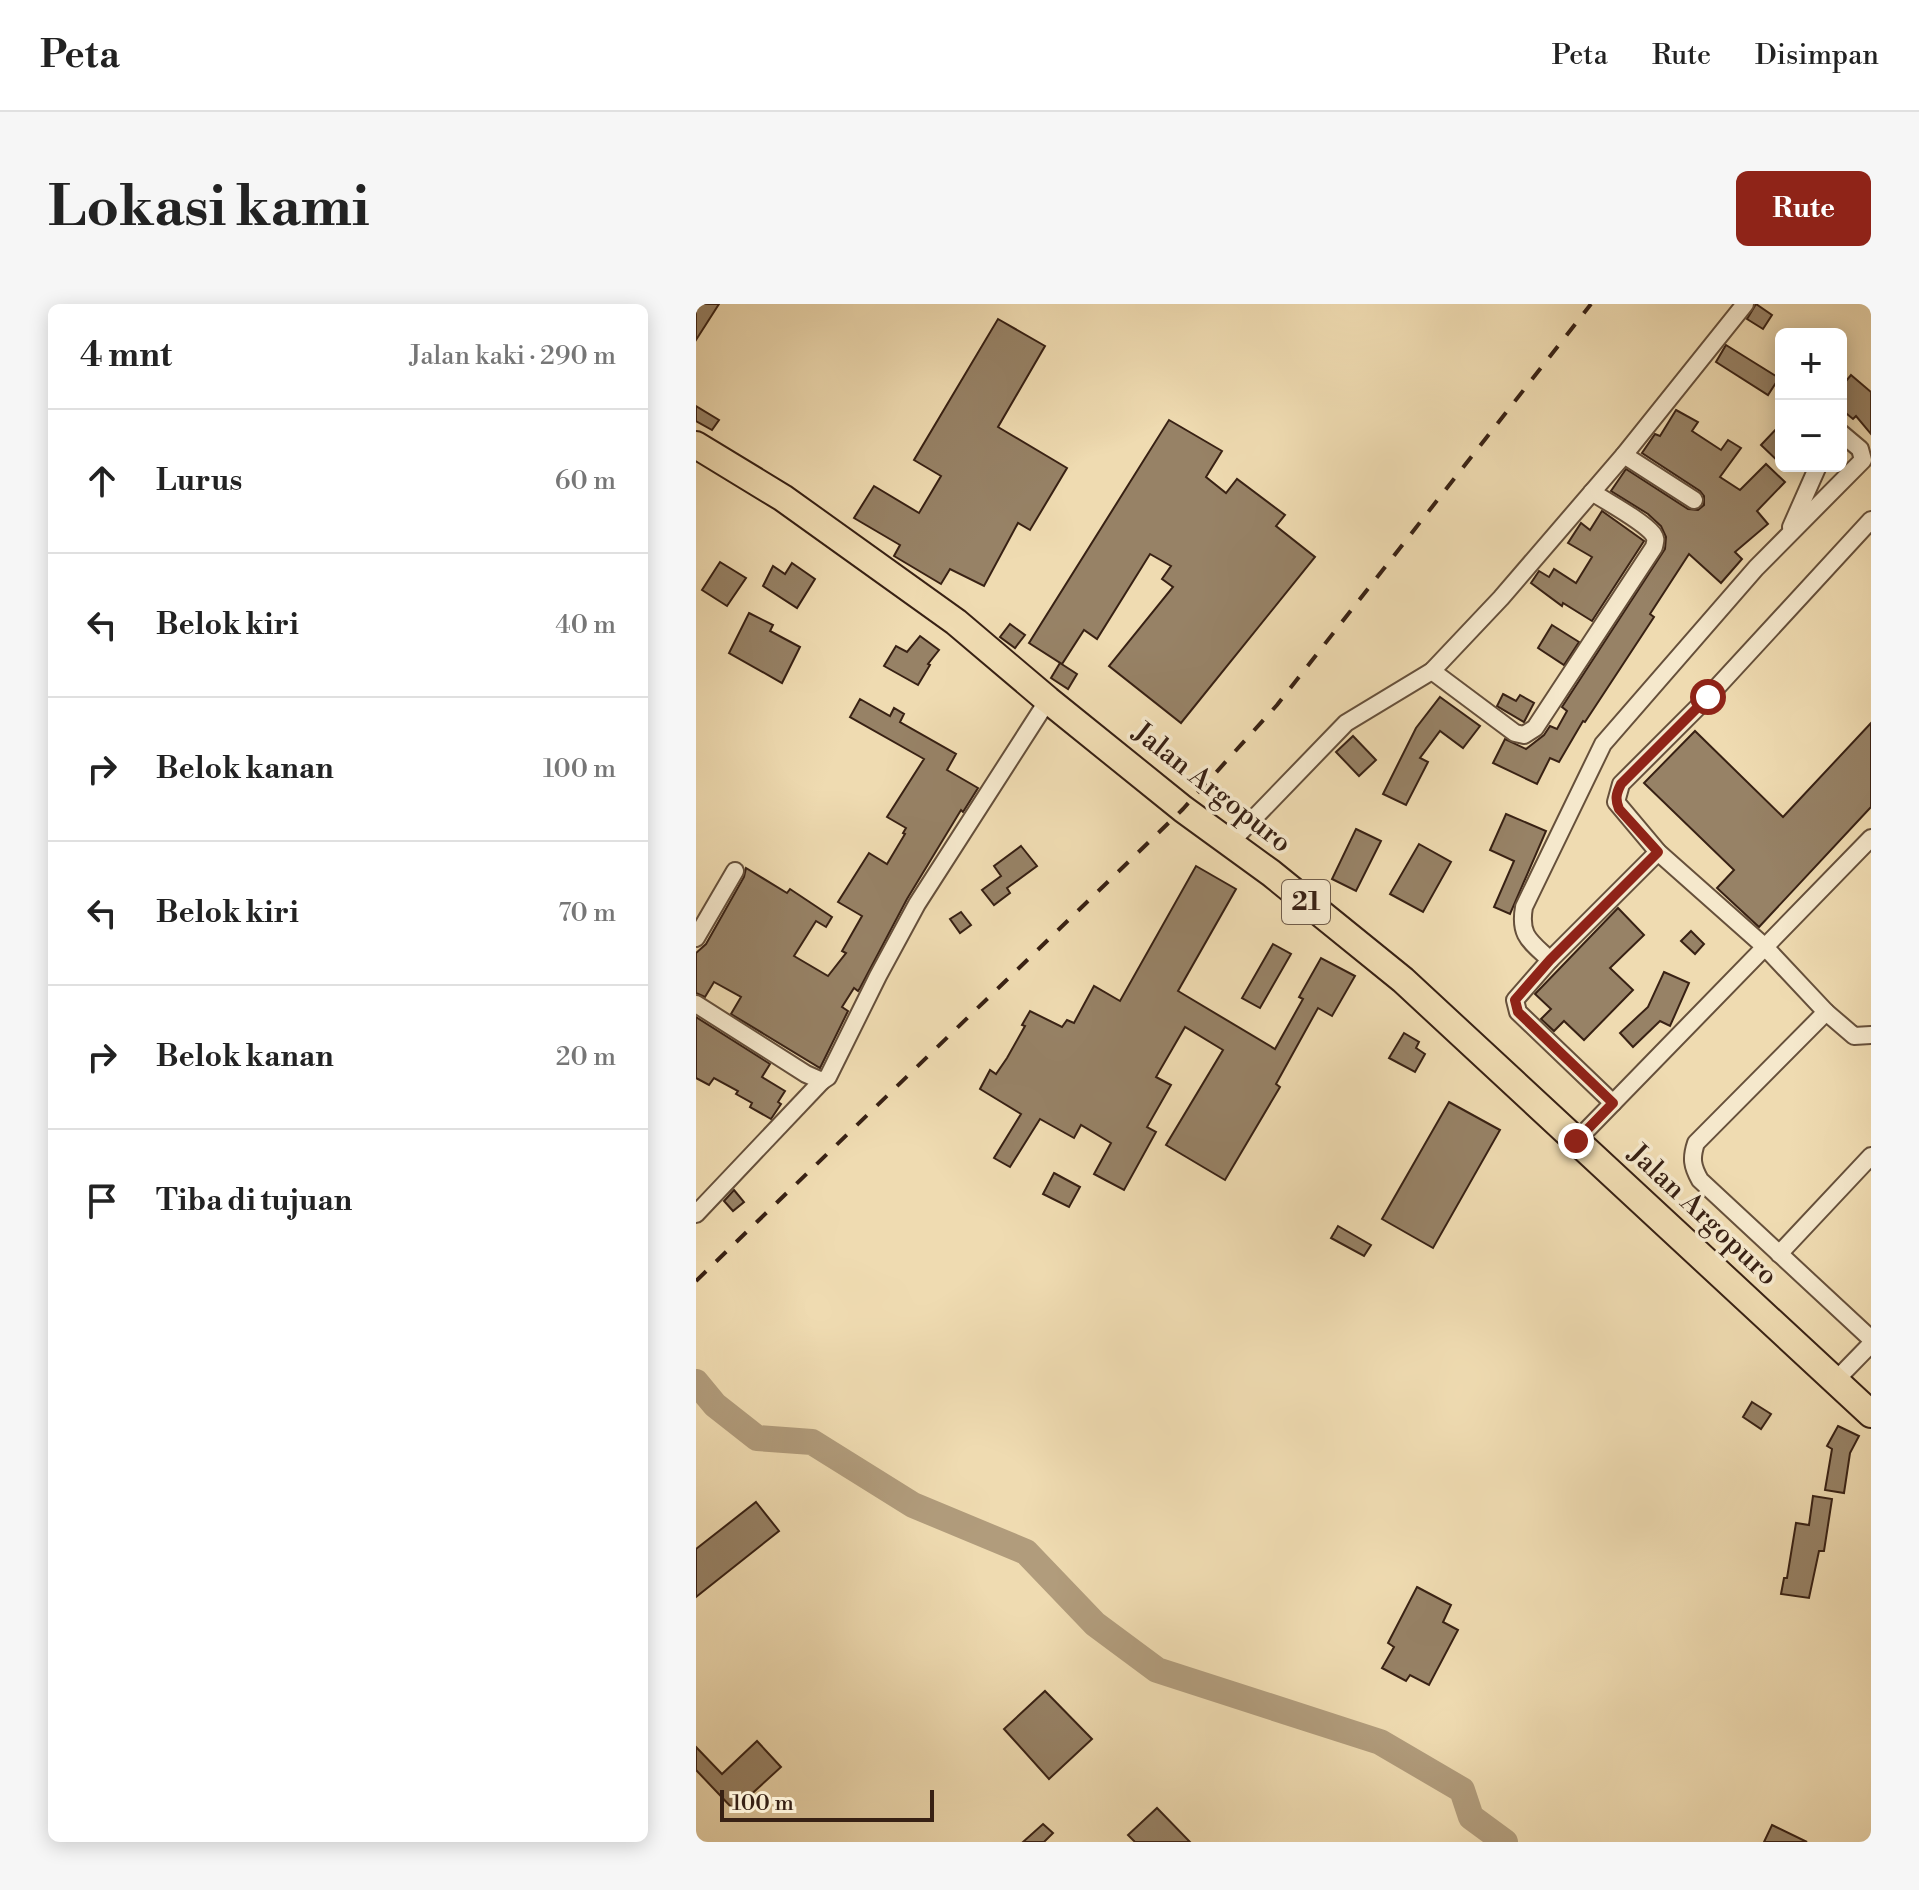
<!DOCTYPE html>
<html lang="id">
<meta charset="utf-8">
<style>
body{margin:0;font-family:"Libre Bodoni",serif;background:#f6f6f6;color:#222}
.controls{position:absolute;right:24px;top:24px;display:grid;overflow:hidden;border-radius:12px;box-shadow:0 4px 20px #0003}
.controls button{width:72px;height:72px;display:grid;place-items:center;padding:0;border:0;border-bottom:2px solid #e0e0e0;background:#fff;color:#222;font:40px sans-serif}
.scale{position:absolute;left:24px;bottom:20px;width:214px;box-sizing:border-box;padding-left:8px;border:4px solid #382114;border-top:0;font-size:22px;line-height:28px;white-space:nowrap;color:#382114;-webkit-text-stroke:6px #f5e8cc;paint-order:stroke}
.stop{position:absolute;width:24px;height:24px;margin:-18px;border:6px solid #8f2418;border-radius:50%;background:#fff}
.stop.end{background:#8f2418;border-color:#fff;box-shadow:0 2px 8px #0008}
.list{margin:0;padding:0;list-style:none}
h2{display:flex;justify-content:space-between;align-items:center;height:104px;margin:0;padding:0 32px;font-size:34px}
h2 small{font-size:26px;font-weight:400;color:#767676}
.list li{display:grid;grid-template-columns:52px 1fr auto;gap:24px;align-items:center;box-sizing:border-box;height:144px;padding:0 32px;border-top:2px solid #e0e0e0}
.list b{display:block;font-size:30px;white-space:nowrap}
.list em{font-size:26px;font-style:normal;color:#767676}
.icon{flex:none;width:44px;height:44px;fill:none;stroke:currentColor;stroke-width:2;stroke-linecap:round;stroke-linejoin:round}
.map{position:relative;flex:none;width:1175px;height:1538px;overflow:hidden;border-radius:12px}
header{display:flex;align-items:center;gap:48px;box-sizing:border-box;height:112px;padding:0 40px;background:#fff;border-bottom:2px solid #e0e0e0}
header strong{font-size:38px}
nav{display:flex;gap:44px;margin-inline-start:auto;font-size:28px}
.intro{display:flex;align-items:center;justify-content:space-between;box-sizing:border-box;height:192px;padding:0 48px}
h1{margin:0;font-size:56px}
.button{padding:20px 36px;border-radius:12px;background:#8f2418;color:#fff;font-size:28px;font-weight:700}
main{display:flex;gap:48px;padding:0 48px}
aside{flex:1;background:#fff;border-radius:12px;box-shadow:0 4px 20px #0003}
.map>svg:first-child{display:block}
.lines{fill:none;stroke-linecap:round;stroke-linejoin:round}
.river{stroke:#b19c7c;stroke-width:26}
.building{fill:#978266;stroke:#382114;stroke-width:2}
.minor-casing{stroke:#66503b;stroke-width:20}
.trunk-casing{stroke:#382114;stroke-width:30}
.minor{stroke:#f5e8cc;stroke-width:16}
.trunk{stroke:#efdbb1;stroke-width:26}
.rail{stroke:#382114;stroke-width:4;stroke-dasharray:14 14;stroke-linecap:butt}
.route{stroke:#8f2418;stroke-width:10}
.labels{text-anchor:middle;dominant-baseline:central;stroke-width:7;stroke-linejoin:round;paint-order:stroke}
.shield{fill:#f5e8cc;stroke:#715d4b;stroke-width:2}
.shield-label{font-size:26px;font-weight:bold;fill:#382114}
.street-label{font-size:28px;fill:#382114;stroke:#f5e8cc}
</style>
<header>
<strong>Peta</strong>
<nav><a>Peta</a><a>Rute</a><a>Disimpan</a></nav>
</header>
<div class="intro"><h1>Lokasi kami</h1><a class="button">Rute</a></div>
<main>
<aside>
<h2>4 mnt<small>Jalan kaki · 290 m</small></h2>
<ul class="list">
<li><svg class="icon" aria-label="ahead" viewBox="0 0 24 24"><path d="M12 20V5M6 11l6-6 6 6"/></svg><div><b>Lurus</b></div><em>60 m</em></li>
<li><svg class="icon" aria-label="left" viewBox="0 0 24 24"><path d="M17 20v-9H6M10 6l-5 5 5 5"/></svg><div><b>Belok kiri</b></div><em>40 m</em></li>
<li><svg class="icon" aria-label="right" viewBox="0 0 24 24"><path d="M7 20v-9h11M14 6l5 5-5 5"/></svg><div><b>Belok kanan</b></div><em>100 m</em></li>
<li><svg class="icon" aria-label="left" viewBox="0 0 24 24"><path d="M17 20v-9H6M10 6l-5 5 5 5"/></svg><div><b>Belok kiri</b></div><em>70 m</em></li>
<li><svg class="icon" aria-label="right" viewBox="0 0 24 24"><path d="M7 20v-9h11M14 6l5 5-5 5"/></svg><div><b>Belok kanan</b></div><em>20 m</em></li>
<li><svg class="icon" aria-label="arrive" viewBox="0 0 24 24"><path d="M6 21V4h12l-3 4 3 4H6"/></svg><div><b>Tiba di tujuan</b></div></li>
</ul>
</aside>
<div class="map">
<svg width="1175" height="1538" viewBox="0 0 1175 1538">
<rect width="100%" height="100%" fill="#efdbb1"/>
<filter id="stains"><feTurbulence type="fractalNoise" baseFrequency=".0025" numOctaves="4"/><feColorMatrix values="0 0 0 0 .2 0 0 0 0 .09 0 0 0 0 .02 0 0 0 .5 -.17"/></filter>
<radialGradient id="worn" r=".72"><stop offset=".6" stop-color="#630" stop-opacity="0"/><stop offset="1" stop-color="#630" stop-opacity=".3"/></radialGradient>
<g class="lines">
<!-- river -->
<polyline class="river" points="0,1078 19,1101 61,1134 116,1138 217,1201 330,1248 399,1320 461,1366 684,1438 766,1486 775,1513 809,1538"/>
</g>
<!-- building -->
<g class="building">
<polygon points="0,0 23,0 0,36"/>
<polygon points="1060,0 1076,11 1067,25 1051,15"/>
<polygon points="302,15 349,42 302,123 371,164 334,226 322,219 288,282 254,265 245,280 198,252 204,241 158,214 178,182 223,209 245,172 218,156"/>
<polygon points="1030,41 1083,74 1072,91 1020,58"/>
<polygon points="1155,71 1175,88 1175,130 1160,112 1157,115 1145,105 1145,83"/>
<polygon points="0,102 23,116 16,126 0,117"/>
<polygon points="980,106 1002,118 996,127 1025,146 1032,136 1045,144 1024,173 1044,186 1070,160 1089,178 1061,207 1072,220 1039,248 1046,255 1025,279 993,250 954,310 958,313 889,418 887,417 863,458 854,454 841,480 797,459 809,435 830,445 848,431 854,422 861,425 871,407 866,403 969,245 970,233 965,222 952,210 915,187 930,165 992,205 1002,206 1008,201 1008,192 1004,187 946,149 959,130 964,132"/>
<polygon points="473,116 526,147 510,173 530,189 541,175 589,211 580,222 619,253 485,419 413,362 477,283 466,275 475,262 454,250 401,335 388,326 366,360 333,339"/>
<polygon points="1085,120 1085,160 1065,141"/>
<polygon points="906,207 948,237 896,317 867,299 866,302 835,279 843,267 853,273 858,265 880,279 896,253 872,239 885,219 894,226"/>
<polygon points="24,258 50,274 31,302 6,286"/>
<polygon points="96,259 119,275 101,304 67,282 77,262 89,270"/>
<polygon points="53,309 77,321 74,327 104,343 86,379 33,349"/>
<polygon points="314,320 329,331 319,344 304,333"/>
<polygon points="856,321 883,338 868,361 842,344"/>
<polygon points="224,332 243,346 232,360 234,361 222,381 188,362 200,342 211,348"/>
<polygon points="364,359 381,370 372,385 355,374"/>
<polygon points="807,390 820,397 824,391 838,399 828,418 801,402"/>
<polygon points="744,393 784,422 767,444 744,427 724,454 732,458 710,501 687,490 720,424"/>
<polygon points="164,395 194,412 198,404 208,410 204,418 260,450 251,466 282,484 267,508 265,506 211,595 164,684 162,687 158,684 146,703 152,707 124,764 35,710 45,693 18,678 9,693 0,689 0,649 10,640 48,573 50,564 91,589 94,585 136,613 130,623 120,617 98,652 132,672 150,649 146,647 166,612 142,598 173,549 191,560 209,530 207,529 210,524 191,513 228,455 154,413"/>
<polygon points="1175,419 1175,503 1063,623 1021,584 1038,566 948,479 999,427 1087,513"/>
<polygon points="657,432 680,456 663,472 640,448"/>
<polygon points="810,510 850,527 814,610 798,603 818,557 794,546"/>
<polygon points="660,525 685,537 660,587 636,575"/>
<polygon points="723,540 755,558 727,608 694,590"/>
<polygon points="325,542 341,562 311,584 314,589 298,601 286,586 305,572 298,562"/>
<polygon points="500,562 540,585 482,687 579,745 607,695 603,693 625,654 659,672 636,712 622,704 580,780 584,783 529,876 470,841 527,746 489,723 460,773 475,781 451,823 460,828 428,886 398,870 415,839 385,821 378,834 344,815 314,863 298,854 325,810 284,785 294,766 300,770 311,754 329,722 326,721 334,707 366,723 371,716 378,719 398,682 424,697"/>
<polygon points="922,604 948,631 914,664 937,686 888,736 868,717 858,727 845,715 855,705 839,690"/>
<polygon points="265,608 275,621 264,629 254,615"/>
<polygon points="995,627 1008,640 999,650 985,637"/>
<polygon points="577,640 595,650 564,704 546,694"/>
<polygon points="968,668 993,679 974,722 964,717 937,743 924,729 952,703"/>
<polygon points="0,713 74,760 66,773 89,787 82,798 85,800 75,815 54,803 56,799 40,790 42,787 18,774 13,781 0,774"/>
<polygon points="708,729 723,738 720,744 729,750 719,768 693,754"/>
<polygon points="753,798 804,826 737,944 686,915"/>
<polygon points="358,869 384,883 373,903 347,890"/>
<polygon points="38,886 48,898 37,907 28,897"/>
<polygon points="642,922 675,941 668,952 635,934"/>
<polygon points="1056,1098 1075,1110 1065,1125 1047,1113"/>
<polygon points="1142,1122 1163,1132 1154,1149 1148,1189 1129,1186 1136,1145 1131,1142"/>
<polygon points="1117,1192 1136,1195 1128,1247 1123,1247 1113,1294 1085,1290 1088,1274 1091,1274 1100,1219 1113,1221"/>
<polygon points="60,1198 83,1227 0,1293 0,1245"/>
<polygon points="721,1283 755,1301 747,1318 762,1326 733,1381 714,1371 710,1377 686,1364 698,1343 692,1339"/>
<polygon points="349,1387 396,1435 353,1475 308,1425"/>
<polygon points="61,1437 85,1463 38,1506 0,1466 0,1443 26,1470"/>
<polygon points="461,1504 494,1538 439,1538 432,1531"/>
<polygon points="347,1520 357,1529 348,1538 327,1538"/>
<polygon points="1076,1521 1111,1538 1068,1538"/>
</g>
<g class="lines">
<defs>
<g id="minor">
<polyline points="928,151 998,196"/>
<polyline points="1095,223 1122,162"/>
<path d="M736,367L819,429L828,431L839,424L958,243C959,237 961,236 957,230C947,217 911,198 896,188"/>
<polyline points="534,539 650,419 736,367 805,294 928,151 1049,0"/>
<polyline points="0,634 39,567"/>
<path d="M854,656C834,637 823,632 828,603L907,440L1060,264L1167,156L1164,145L1145,129"/>
<polyline points="0,700 110,770 126,777 132,773 182,672 221,600 352,396"/>
<polyline points="1130,708 1068,642 962,548 920,498 925,480 1012,393 1175,216"/>
<path d="M1175,731L1158,732L1130,708L1000,839C995,854 996,862 1004,876L1175,1035"/>
<polyline points="917,799 822,708 819,696 854,656 962,548"/>
<polyline points="880,837 1175,534"/>
<polyline points="0,910 126,777"/>
<polyline points="1083,950 1175,852"/>
<polyline points="1139,1077 1175,1040"/>
</g>
<polyline id="trunk" points="0,141 87,194 260,318 352,396 487,505 575,569 707,676 1175,1110"/>
</defs>
<!-- minor casing -->
<use href="#minor" class="minor-casing"/>
<!-- trunk casing -->
<use href="#trunk" class="trunk-casing"/>
<!-- minor -->
<use href="#minor" class="minor"/>
<!-- trunk -->
<use href="#trunk" class="trunk"/>
<!-- rail -->
<polyline class="rail" points="0,977 487,505 581,401 895,0"/>
</g>
<g class="lines">
<!-- route -->
<path class="route" d="M880,837L917,799L822,708L819,696L854,656L962,548L923,505C919,495 920,490 925,480L1012,393"/>
</g>
<g class="labels">
<!-- shield labels -->
<rect class="shield" x="586" y="576" width="48" height="44" rx="6"/>
<g class="shield-label">
<text x="610" y="598">21</text>
</g>
<!-- street labels -->
<g class="street-label">
<text transform="translate(516 484) rotate(38)">Jalan Argopuro</text>
<text transform="translate(1007 911) rotate(43)">Jalan Argopuro</text>
</g>
</g>
<rect width="100%" height="100%" filter="url(#stains)"/>
<rect width="100%" height="100%" fill="url(#worn)"/>
</svg>
<div class="controls">
<button>+</button>
<button>−</button>
</div>
<div class="scale">100 m</div>
<div class="stop" style="left:1012px;top:393px"></div>
<div class="stop end" style="left:880px;top:837px"></div>
</div>
</main>
